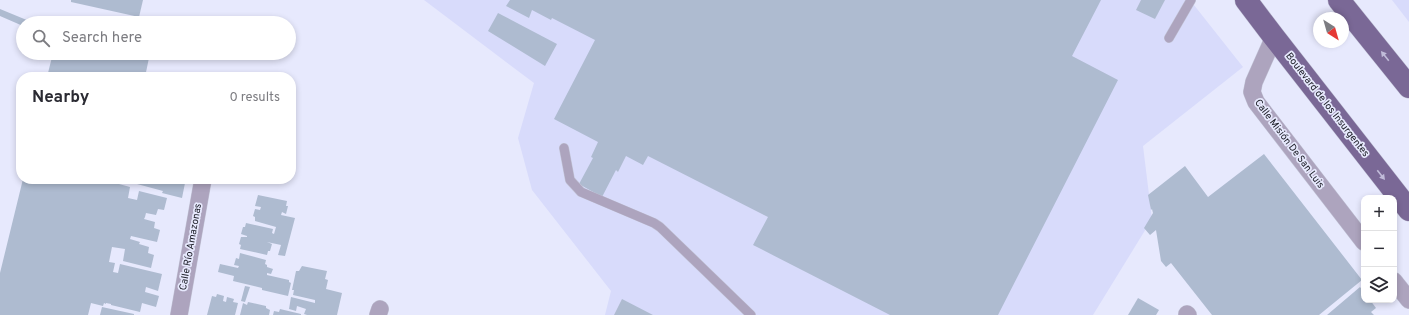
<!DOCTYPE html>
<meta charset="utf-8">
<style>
body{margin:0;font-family:Overpass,sans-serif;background:#f2f2f3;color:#2b2b33}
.controls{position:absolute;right:12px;bottom:12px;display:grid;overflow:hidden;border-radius:8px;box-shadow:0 2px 6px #0003}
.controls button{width:36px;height:36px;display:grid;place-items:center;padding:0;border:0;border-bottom:1px solid #e1e1e2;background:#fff;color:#2b2b33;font:20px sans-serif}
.compass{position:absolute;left:1313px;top:12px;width:36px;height:36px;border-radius:50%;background:#fff;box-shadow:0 2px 6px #0003;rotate:143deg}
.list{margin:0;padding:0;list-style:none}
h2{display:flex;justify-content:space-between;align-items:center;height:52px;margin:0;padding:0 16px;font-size:17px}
h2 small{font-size:13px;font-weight:400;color:#7c7c81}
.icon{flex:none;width:22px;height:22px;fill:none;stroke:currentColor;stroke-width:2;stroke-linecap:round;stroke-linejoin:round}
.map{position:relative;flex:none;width:1409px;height:315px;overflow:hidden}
.search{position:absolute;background:#fff;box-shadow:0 2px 6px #0003;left:16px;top:16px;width:280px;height:44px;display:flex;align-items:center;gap:10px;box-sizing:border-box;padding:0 14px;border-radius:22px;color:#7c7c81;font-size:15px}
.panel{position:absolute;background:#fff;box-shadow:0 2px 6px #0003;left:16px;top:72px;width:280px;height:112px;border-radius:16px}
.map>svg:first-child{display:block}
.built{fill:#d8dbfb}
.building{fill:#aebbd0}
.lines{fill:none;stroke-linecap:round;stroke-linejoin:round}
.lane-casing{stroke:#c2c4d6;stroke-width:10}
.street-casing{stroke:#c2c4d6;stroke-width:18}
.primary-casing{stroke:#c2c4d6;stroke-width:23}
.lane{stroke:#ada4be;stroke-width:9}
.street{stroke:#ada4be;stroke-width:17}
.primary{stroke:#7a6896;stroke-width:22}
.oneway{fill:#c1bcd9}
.labels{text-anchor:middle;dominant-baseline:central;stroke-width:3.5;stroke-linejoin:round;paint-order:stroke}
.street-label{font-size:10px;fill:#1a1b24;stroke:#e7e9fd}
</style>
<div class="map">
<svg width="1409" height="315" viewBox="0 0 1409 315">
<rect width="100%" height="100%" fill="#e7e9fd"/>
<!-- built -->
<g class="built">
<polygon points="424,0 1190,0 1243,67 1143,146 1152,219 1093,315 605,315 611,291 532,190 518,138 534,83"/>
<polygon points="1392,0 1409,0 1409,22"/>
</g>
<!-- building -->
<g class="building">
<polygon points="71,0 143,0 139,17 71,2"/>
<polygon points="510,0 1101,0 1072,56 1118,80 998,315 890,315 753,245 768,217 648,156 643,165 626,156 618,172 616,170 602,197 579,184 593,158 591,157 598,142 554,119 595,40 552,18 551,20 532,10 529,18 506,6"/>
<polygon points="1141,0 1165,0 1155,19 1136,10"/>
<polygon points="0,9 34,23 23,23 23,26 0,16"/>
<polygon points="498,13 557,44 545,66 488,31"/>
<polygon points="53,53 150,53 145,77 47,77"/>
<polygon points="1264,154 1362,280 1319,315 1212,315 1171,263 1166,267 1161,261 1156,230 1150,235 1144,228 1153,213 1152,209 1151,210 1148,195 1185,166 1208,197"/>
<polygon points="23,179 120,179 119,184 130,187 128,198 137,200 139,191 167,198 164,210 158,209 156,215 146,213 145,217 144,219 155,222 154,228 160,230 157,242 131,236 130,239 140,242 139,244 149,247 148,253 154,255 151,268 123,261 125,249 112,247 109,262 115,263 113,272 118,273 120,264 162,274 158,291 146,287 145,292 159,296 156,307 142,303 140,312 111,305 111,304 106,303 106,304 104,303 103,306 91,303 88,315 0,315 0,273"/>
<polygon points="136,179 172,179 172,180 185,183 182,198 162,193 163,191 137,184 138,181 136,180"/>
<polygon points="258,195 287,201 286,206 288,206 286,214 282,212 281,215 295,218 285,256 278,255 281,245 267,242 272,244 270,251 268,251 267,255 240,249 241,245 239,244 241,237 247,237 247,236 241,234 243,227 245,227 246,223 273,229 272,233 274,234 276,227 255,221 255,217 253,216 255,209 260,210 261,207 255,206"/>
<polygon points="240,253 266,260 265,264 267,265 267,267 273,269 271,274 267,273 267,275 289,280 289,282 291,283 288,296 262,290 262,288 233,281 234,276 218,272 220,264 238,268 239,266 234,265 236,258 239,259"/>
<polygon points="302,266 327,271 325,279 328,280 326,289 342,293 337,315 307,315 304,314 306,309 297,306 296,311 289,309 291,297 315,303 315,300 293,295 294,290 292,290 296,271 299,271"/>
<polygon points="245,286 250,287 245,302 241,301"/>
<polygon points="1360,287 1364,292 1364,300 1370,300 1376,308 1371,312 1374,315 1327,315"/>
<polygon points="217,294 224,296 223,301 226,302 227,297 234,299 233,302 238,303 235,315 207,315 212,296 216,297"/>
<polygon points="1138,298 1159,310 1156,315 1128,315"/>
<polygon points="622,299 653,315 614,315"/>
<polygon points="248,302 266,306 266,308 270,310 269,315 240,315 243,303 247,305"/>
<polygon points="102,307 134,314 134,315 100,315"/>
<polygon points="280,309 301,314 301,315 273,315 274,311 279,312"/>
</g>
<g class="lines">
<defs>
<g id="lane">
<polyline points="1169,38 1191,0"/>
<polyline points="564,148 570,180 581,192 654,223 660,227 751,315"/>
</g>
<g id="street">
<polyline points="1274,37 1254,82 1252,92 1256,102 1364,242"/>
<polyline points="1394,281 1409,300"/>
<polyline points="1187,314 1188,315"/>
<polyline points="179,315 203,179"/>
<polyline points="378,315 380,309"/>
</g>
<g id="primary">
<polyline points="1246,0 1274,37 1409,210"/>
<polyline points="1339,0 1409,87"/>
</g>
</defs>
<!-- lane casing -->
<use href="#lane" class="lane-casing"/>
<!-- street casing -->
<use href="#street" class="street-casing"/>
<!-- primary casing -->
<use href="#primary" class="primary-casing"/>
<!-- lane -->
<use href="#lane" class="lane"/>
<!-- street -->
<use href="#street" class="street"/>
<!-- primary -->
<use href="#primary" class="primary"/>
</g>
<!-- one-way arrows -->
<defs><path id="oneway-solid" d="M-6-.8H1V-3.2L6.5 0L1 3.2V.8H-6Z"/></defs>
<g class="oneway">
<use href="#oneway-solid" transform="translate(1385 56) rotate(-129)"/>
<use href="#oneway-solid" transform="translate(1381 175) rotate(52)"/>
</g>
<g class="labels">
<!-- street labels -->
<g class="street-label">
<text transform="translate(1327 105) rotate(52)">Boulevard de los Insurgentes</text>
<text transform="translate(1289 144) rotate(53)">Calle Misión De San Luis</text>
<text transform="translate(191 247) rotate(-80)">Calle Río Amazonas</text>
</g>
</g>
</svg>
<div class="controls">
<button>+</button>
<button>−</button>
<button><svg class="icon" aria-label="layers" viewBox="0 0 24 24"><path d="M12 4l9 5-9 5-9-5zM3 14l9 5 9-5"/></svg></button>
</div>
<svg class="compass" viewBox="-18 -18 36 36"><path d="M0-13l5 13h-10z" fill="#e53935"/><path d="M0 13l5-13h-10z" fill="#7c7c81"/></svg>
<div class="search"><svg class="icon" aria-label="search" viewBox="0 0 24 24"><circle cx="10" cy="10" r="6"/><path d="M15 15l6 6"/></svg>Search here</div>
<section class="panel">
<h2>Nearby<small>0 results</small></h2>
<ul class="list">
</ul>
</section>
</div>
